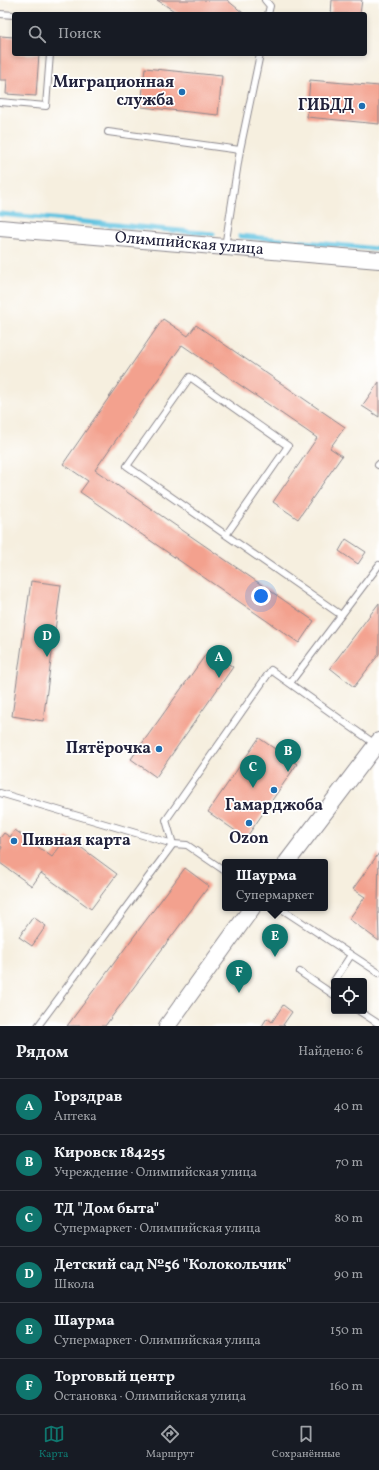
<!DOCTYPE html>
<html lang="ru">
<meta charset="utf-8">
<style>
body{margin:0;font-family:Vollkorn,serif;background:#20242c;color:#f1f3f6}
.controls{position:absolute;right:12px;bottom:12px;display:grid;overflow:hidden;border-radius:4px;box-shadow:0 2px 6px #0003}
.controls button{width:36px;height:36px;display:grid;place-items:center;padding:0;border:0;border-bottom:1px solid #363941;background:#171b24;color:#f1f3f6;font:20px sans-serif}
.you{position:absolute;left:261px;top:596px;width:14px;height:14px;margin:-10px;border:3px solid #fff;border-radius:50%;background:#1a73e8;box-shadow:0 0 0 6px #1a73e833}
.badge{display:grid;place-items:center;width:26px;height:26px;border-radius:50%;background:#0f766e;color:#fff;font-size:13px;font-weight:700}
.pin{position:absolute;translate:-50% -33px;filter:drop-shadow(0 1px 2px #0008)}
.pin::after{content:'';position:absolute;top:21px;width:14px;height:12px;background:inherit;clip-path:polygon(0 0,100% 0,50% 100%)}
.popup{position:absolute;left:222px;top:859px;width:106px;height:52px;box-sizing:border-box;display:grid;place-content:center;border-radius:4px;background:#171b24;filter:drop-shadow(0 1px 3px #0005);font-size:13px;white-space:nowrap;color:#9ea1a6}
.popup b{font-size:15px;color:#f1f3f6}
.popup::after{content:'';position:absolute;left:50%;top:100%;margin-left:-8px;border:8px solid transparent;border-top-color:#171b24}
.list{margin:0;padding:0;list-style:none}
h2{display:flex;justify-content:space-between;align-items:center;height:52px;margin:0;padding:0 16px;font-size:17px}
h2 small{font-size:13px;font-weight:400;color:#9ea1a6}
.list li{display:grid;grid-template-columns:26px 1fr auto;gap:12px;align-items:center;box-sizing:border-box;height:56px;padding:0 16px;border-top:1px solid #363941}
.list b{display:block;font-size:15px;white-space:nowrap}
.list p{margin:0;font-size:13px;white-space:nowrap;color:#9ea1a6}
.list em{font-size:13px;font-style:normal;color:#9ea1a6}
.icon{flex:none;width:22px;height:22px;fill:none;stroke:currentColor;stroke-width:2;stroke-linecap:round;stroke-linejoin:round}
.map{position:relative;flex:none;width:379px;height:1026px;overflow:hidden}
.search{position:absolute;background:#171b24;box-shadow:0 2px 6px #0003;left:12px;right:12px;top:12px;height:44px;display:flex;align-items:center;gap:10px;box-sizing:border-box;padding:0 14px;border-radius:4px;color:#9ea1a6;font-size:15px}
.sheet{height:388px;background:#171b24}
nav{display:flex;justify-content:space-around;align-items:center;box-sizing:border-box;height:56px;border-top:1px solid #363941;background:#171b24;font-size:11px;color:#9ea1a6}
nav a{display:grid;justify-items:center;gap:2px}
nav .on{color:#0f766e}
.map>svg:first-child{display:block}
.lines{fill:none;stroke-linecap:round;stroke-linejoin:round}
.stream{stroke:#62c3e0;stroke-width:5}
.building{fill:#f3a18e}
.service-casing{stroke:#8c888d;stroke-width:8}
.tertiary-casing{stroke:#8c888d;stroke-width:18}
.service{stroke:#fff;stroke-width:6}
.tertiary{stroke:#fff;stroke-width:16}
.poi-dot{fill:#1f6fb2;stroke:#fff;stroke-width:1.5}
.labels{text-anchor:middle;dominant-baseline:central;stroke-width:3.5;stroke-linejoin:round;paint-order:stroke}
.poi-label{font-size:16px;font-weight:bold;fill:#22223b;stroke:#fff;text-anchor:end}
.street-label{font-size:16px;fill:#22223b;stroke:#fff}
</style>
<div class="map">
<svg width="379" height="1026" viewBox="0 0 379 1026">
<rect width="100%" height="100%" fill="#fff"/>
<filter id="ink" filterUnits="userSpaceOnUse"><feTurbulence type="fractalNoise" baseFrequency=".025" numOctaves="2"/><feDisplacementMap in="SourceGraphic" scale="8" xChannelSelector="R" yChannelSelector="G"/><feConvolveMatrix kernelMatrix="1 2 1 2 8 2 1 2 1" color-interpolation-filters="sRGB"/></filter>
<filter id="wash" filterUnits="userSpaceOnUse"><feTurbulence type="fractalNoise" baseFrequency=".012" numOctaves="4" result="noise"/><feDisplacementMap in="SourceGraphic" scale="16" xChannelSelector="R" yChannelSelector="G"/><feGaussianBlur stdDeviation="0.9" result="paint"/><feColorMatrix in="noise" values="0 0 0 0 0 0 0 0 0 0 0 0 0 0 0 0 0 1.4 0 .05"/><feComposite in="paint" operator="in"/></filter>
<g filter="url(#wash)">
<rect width="100%" height="100%" fill="#f6efdf"/>
<g class="lines">
<!-- stream -->
<g class="stream">
<polyline points="0,214 213,234"/>
<polyline points="240,236 379,249"/>
</g>
</g>
<g id="blocks">
<!-- building -->
<g class="building">
<polygon points="157,0 227,0 243,13 179,14"/>
<polygon points="332,0 362,0 360,14 331,14"/>
<polygon points="0,36 14,37 14,54 39,54 36,96 6,94 7,80 0,80"/>
<polygon points="145,68 222,76 218,115 141,107"/>
<polygon points="310,80 379,86 379,124 307,117"/>
<polygon points="163,319 188,336 196,325 345,427 330,448 342,456 298,519 273,502 317,438 182,345 95,470 314,621 299,643 80,492 88,481 63,464"/>
<polygon points="379,382 379,417 362,406"/>
<polygon points="346,539 366,552 358,564 339,551"/>
<polygon points="31,581 61,585 43,721 12,716"/>
<polygon points="379,603 379,654 354,687 330,668"/>
<polygon points="209,650 233,667 156,777 131,759"/>
<polygon points="259,738 297,764 246,838 208,812"/>
<polygon points="15,830 52,857 67,837 117,874 91,909 41,873 32,886 0,863 0,851 2,847 0,846 0,838 4,833 10,837"/>
<polygon points="379,853 378,907 379,941 349,919 365,897 353,889"/>
<polygon points="185,868 209,886 105,1026 67,1026"/>
<polygon points="33,917 46,926 32,946 19,937"/>
<polygon points="283,1005 292,1012 283,1025 285,1026 262,1026 267,1018 272,1022"/>
</g>
</g>
</g>
<g filter="url(#ink)">
<use href="#blocks" fill-opacity="0" stroke="#8c888d" stroke-width="1"/>
<g class="lines">
<defs>
<g id="service">
<polyline points="265,0 270,6 268,14"/>
<polyline points="0,14 14,15"/>
<polyline points="0,102 46,106 50,54"/>
<polyline points="108,132 240,150"/>
<polyline points="225,247 240,150 260,54"/>
<polyline points="378,465 379,464"/>
<polyline points="226,535 288,446 190,377 127,466 341,615"/>
<polyline points="290,683 379,565"/>
<polyline points="0,793 173,844 187,845 225,871"/>
<polyline points="280,908 379,973"/>
<polyline points="300,972 334,995"/>
<polyline points="334,981 351,955"/>
<polyline points="359,1011 379,1024"/>
<polyline points="38,1026 173,844 166,820 271,670 375,744"/>
</g>
<g id="tertiary">
<path id="s1" d="M0,228L379,260"/>
<polyline points="287,862 379,741"/>
<polyline points="167,1026 252,908"/>
</g>
</defs>
<!-- service casing -->
<use href="#service" class="service-casing"/>
<!-- tertiary casing -->
<use href="#tertiary" class="tertiary-casing"/>
<!-- service -->
<use href="#service" class="service"/>
<!-- tertiary -->
<use href="#tertiary" class="tertiary"/>
</g>
</g>
<!-- markers -->
<g class="poi-dot">
<circle cx="182" cy="92" r="4"/>
<circle cx="362" cy="106" r="4"/>
<circle cx="159" cy="749" r="4"/>
<circle cx="274" cy="790" r="4"/>
<circle cx="249" cy="823" r="4"/>
<circle cx="14" cy="841" r="4"/>
</g>
<g class="labels">
<!-- poi labels -->
<g class="poi-label">
<text x="174" y="83">Миграционная<tspan x="174" dy="18">служба</tspan></text>
<text x="354" y="106">ГИБДД</text>
<text x="151" y="749">Пятёрочка</text>
<text x="274" y="806" text-anchor="middle">Гамарджоба</text>
<text x="249" y="839" text-anchor="middle">Ozon</text>
<text x="22" y="841" text-anchor="start">Пивная карта</text>
</g>
<!-- street labels -->
<g class="street-label">
<text stroke="none"><textPath href="#s1" startOffset="190">Олимпийская улица</textPath></text>
</g>
</g>
</svg>
<div class="controls">
<button><svg class="icon" aria-label="locate" viewBox="0 0 24 24"><circle cx="12" cy="12" r="6"/><path d="M12 2v4M12 18v4M2 12h4M18 12h4"/></svg></button>
</div>
<div class="you"></div>
<div class="pin badge" style="left:219px;top:678px">A</div>
<div class="pin badge" style="left:288px;top:772px">B</div>
<div class="pin badge" style="left:253px;top:788px">C</div>
<div class="pin badge" style="left:47px;top:657px">D</div>
<div class="pin badge" style="left:275px;top:957px">E</div>
<div class="popup"><b>Шаурма</b>Супермаркет</div>
<div class="pin badge" style="left:239px;top:993px">F</div>
<div class="search"><svg class="icon" aria-label="search" viewBox="0 0 24 24"><circle cx="10" cy="10" r="6"/><path d="M15 15l6 6"/></svg>Поиск</div>
</div>
<section class="sheet">
<h2>Рядом<small>Найдено: 6</small></h2>
<ul class="list">
<li><span class="badge">A</span><div><b>Горздрав</b><p>Аптека</p></div><em>40 m</em></li>
<li><span class="badge">B</span><div><b>Кировск 184255</b><p>Учреждение · Олимпийская улица</p></div><em>70 m</em></li>
<li><span class="badge">C</span><div><b>ТД &quot;Дом быта&quot;</b><p>Супермаркет · Олимпийская улица</p></div><em>80 m</em></li>
<li><span class="badge">D</span><div><b>Детский сад №56 &quot;Колокольчик&quot;</b><p>Школа</p></div><em>90 m</em></li>
<li><span class="badge">E</span><div><b>Шаурма</b><p>Супермаркет · Олимпийская улица</p></div><em>150 m</em></li>
<li><span class="badge">F</span><div><b>Торговый центр</b><p>Остановка · Олимпийская улица</p></div><em>160 m</em></li>
</ul>
</section>
<nav>
<a class="on"><svg class="icon" aria-label="map" viewBox="0 0 24 24"><path d="M3 6l6-2 6 2 6-2v14l-6 2-6-2-6 2zM9 4v14M15 6v14"/></svg>Карта</a>
<a><svg class="icon" aria-label="directions" viewBox="0 0 24 24"><path d="M12 3l9 9-9 9-9-9zM9 14v-3h6M13 9l2 2-2 2"/></svg>Маршрут</a>
<a><svg class="icon" aria-label="saved" viewBox="0 0 24 24"><path d="M7 4h10v16l-5-4-5 4z"/></svg>Сохранённые</a>
</nav>
